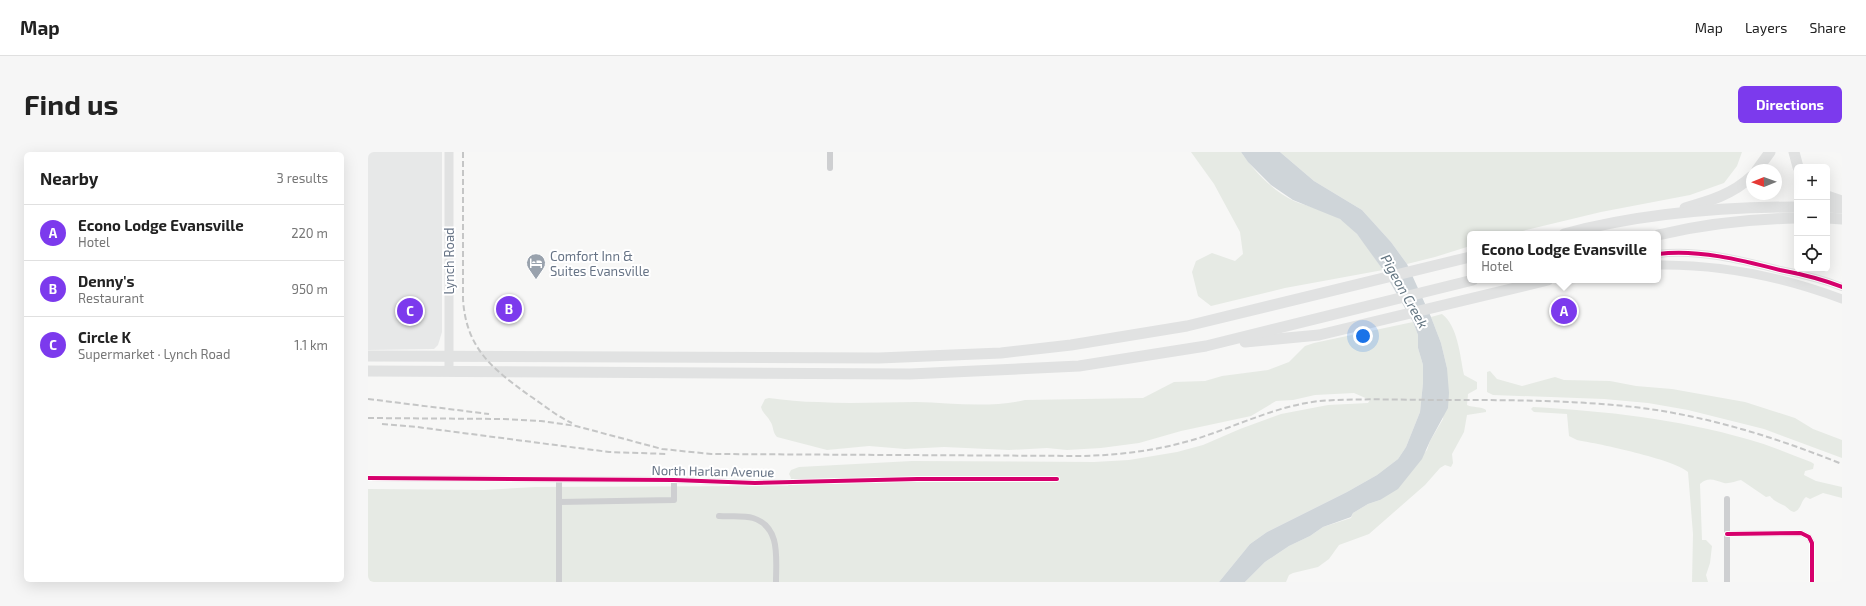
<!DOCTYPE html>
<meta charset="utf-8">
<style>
body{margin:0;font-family:"Exo 2",sans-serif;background:#f6f6f6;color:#222}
.controls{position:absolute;right:12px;top:12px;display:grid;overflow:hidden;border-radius:6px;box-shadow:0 4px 16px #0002}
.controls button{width:36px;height:36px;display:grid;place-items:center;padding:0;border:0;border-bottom:1px solid #e0e0e0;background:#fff;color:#222;font:20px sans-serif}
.compass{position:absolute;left:1378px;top:12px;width:36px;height:36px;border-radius:50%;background:#fff;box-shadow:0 4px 16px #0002;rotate:269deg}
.you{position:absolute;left:995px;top:184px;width:14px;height:14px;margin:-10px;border:3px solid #fff;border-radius:50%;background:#1a73e8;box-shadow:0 0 0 6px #1a73e833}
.badge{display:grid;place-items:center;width:26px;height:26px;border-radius:50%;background:#7c3aed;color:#fff;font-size:13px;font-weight:700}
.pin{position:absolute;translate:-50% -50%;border:2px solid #fff;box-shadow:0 1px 4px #0006}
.popup{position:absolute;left:1099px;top:79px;width:194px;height:52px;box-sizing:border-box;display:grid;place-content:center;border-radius:6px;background:#fff;filter:drop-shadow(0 1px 3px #0005);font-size:13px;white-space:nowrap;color:#767676}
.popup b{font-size:15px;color:#222}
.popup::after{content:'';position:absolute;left:50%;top:100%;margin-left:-8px;border:8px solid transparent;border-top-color:#fff}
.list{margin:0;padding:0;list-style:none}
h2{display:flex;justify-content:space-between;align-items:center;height:52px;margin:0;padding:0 16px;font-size:17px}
h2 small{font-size:13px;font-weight:400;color:#767676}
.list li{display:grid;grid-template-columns:26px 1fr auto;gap:12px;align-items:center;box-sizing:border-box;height:56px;padding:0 16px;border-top:1px solid #e0e0e0}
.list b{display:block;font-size:15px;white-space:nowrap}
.list p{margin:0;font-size:13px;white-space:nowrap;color:#767676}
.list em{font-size:13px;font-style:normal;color:#767676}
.icon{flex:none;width:22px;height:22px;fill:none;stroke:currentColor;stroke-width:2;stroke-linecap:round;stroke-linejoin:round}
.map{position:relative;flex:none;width:1474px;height:430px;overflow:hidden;border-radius:6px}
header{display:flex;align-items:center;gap:24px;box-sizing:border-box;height:56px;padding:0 20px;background:#fff;border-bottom:1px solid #e0e0e0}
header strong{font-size:19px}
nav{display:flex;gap:22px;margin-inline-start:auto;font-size:14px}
.intro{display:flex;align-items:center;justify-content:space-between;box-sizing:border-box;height:96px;padding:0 24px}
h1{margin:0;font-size:28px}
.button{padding:10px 18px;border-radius:6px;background:#7c3aed;color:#fff;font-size:14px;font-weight:700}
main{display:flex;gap:24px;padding:0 24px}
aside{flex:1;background:#fff;border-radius:6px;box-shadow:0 4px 16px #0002}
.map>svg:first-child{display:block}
.built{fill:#e7e8e8}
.green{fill:#e6eae4}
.water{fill:#cfd5d9}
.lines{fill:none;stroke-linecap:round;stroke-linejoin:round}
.street{stroke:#cecfd1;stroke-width:6}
.secondary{stroke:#e1e2e2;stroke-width:8}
.primary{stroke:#e1e2e2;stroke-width:9}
.highway{stroke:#e1e2e2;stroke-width:11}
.rail{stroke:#c5c6c6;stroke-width:2;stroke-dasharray:6 3;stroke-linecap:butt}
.cycleway-casing{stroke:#fff;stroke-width:6}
.cycleway{stroke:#d6006c;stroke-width:4}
.labels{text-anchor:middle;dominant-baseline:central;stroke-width:4;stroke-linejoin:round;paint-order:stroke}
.poi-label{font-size:13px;fill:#677486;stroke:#fff;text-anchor:start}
.street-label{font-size:13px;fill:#677486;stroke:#fff}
.water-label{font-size:14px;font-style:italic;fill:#637581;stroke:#fff}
</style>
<header>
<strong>Map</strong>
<nav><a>Map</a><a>Layers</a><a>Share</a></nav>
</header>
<div class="intro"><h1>Find us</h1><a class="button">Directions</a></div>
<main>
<aside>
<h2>Nearby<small>3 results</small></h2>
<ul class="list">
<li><span class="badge">A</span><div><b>Econo Lodge Evansville</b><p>Hotel</p></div><em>220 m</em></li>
<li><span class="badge">B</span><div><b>Denny's</b><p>Restaurant</p></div><em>950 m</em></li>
<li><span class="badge">C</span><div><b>Circle K</b><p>Supermarket · Lynch Road</p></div><em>1.1 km</em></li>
</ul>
</aside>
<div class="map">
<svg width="1474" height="430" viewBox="0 0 1474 430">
<rect width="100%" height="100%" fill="#f7f7f6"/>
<!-- built -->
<polygon class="built" points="0,0 74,0 74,180 70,193 66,197 0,198"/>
<!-- green -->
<g class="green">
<path d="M823,0H873C886,19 905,39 926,49C941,55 958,58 972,67C990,78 1002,100 1015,118L917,136L843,154L830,144L824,120L828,109L844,101L867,109L875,102L872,80L846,32Z"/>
<polygon points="912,0 1374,0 1369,14 1356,31 1322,43 1233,60 1142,82 1102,82 1102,94 1067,105 1039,112 1023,90 994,58 946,29"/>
<path d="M1074,162C1090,174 1092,204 1096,223L1109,230V237L1100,242L1099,253C1105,256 1113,254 1118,258V260L1099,263L1096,280L1084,302L1085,311L1083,315L1077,313L1072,316L1057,333L1001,382L971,393L961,407L950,415L925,421L921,423L918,430H877L897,410L921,394L942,384L955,375L983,366L985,361L1000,352L1012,348L1059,298L1062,289L1075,267L1079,216L1073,191L1063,165Z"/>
<path d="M1045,170L1050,183V196L1055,213V231L1052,260L1038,295L1030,307L1009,323L979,340L899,380L882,392L851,430H0V337L116,338L167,335L420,334L423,326L421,322L423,318L431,315L544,309L726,310L761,308L809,300L835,293L872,277L913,262L960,253L1000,251L1002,248L986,241L947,243L925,248L908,249L883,264L813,279L771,291L733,296L699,298L679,296L641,298L576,295L537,297L501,294L459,298L409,285C404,280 406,274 402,269C399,263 395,262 393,255L397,247L401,246C417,248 434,250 450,250C482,252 515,250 548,250C584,251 621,256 657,248L775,246L806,230L837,229L854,224L900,218L921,210L937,194L946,191Z"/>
<polygon points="1122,219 1129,227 1154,234 1187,225 1196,228 1242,229 1268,234 1304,237 1377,250 1427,266 1445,277 1474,288 1474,306 1396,277 1320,258 1280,251 1236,247 1125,243 1119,240 1119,220"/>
<path d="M1165,255C1237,259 1310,267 1379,287C1401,293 1422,302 1443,310L1446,312L1445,317L1437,319L1436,323L1448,329L1474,335V346L1455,341L1442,347L1438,345C1432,350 1434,357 1426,360C1421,359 1420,355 1415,353C1409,350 1406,349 1402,344L1398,345L1373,328C1368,329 1361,332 1356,331C1347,329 1341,324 1332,332L1334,388H1338L1344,394L1342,411L1338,423L1340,430H1324L1325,382L1320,320C1305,307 1232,292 1209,288L1201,284L1199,262L1166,260L1163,257Z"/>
</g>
<!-- water -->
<polygon class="water" points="873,0 912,0 946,29 994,58 1023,90 1039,112 1063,165 1073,191 1079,216 1081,241 1080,256 1062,289 1054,307 1030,337 1012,348 1000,352 985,361 983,365 955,375 942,384 921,394 897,410 877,430 851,430 882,392 899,380 979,340 1009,323 1030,307 1038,295 1052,260 1055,231 1055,213 1050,196 1050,183 1045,170 1015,118 989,82 972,67 925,48 903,33 880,10"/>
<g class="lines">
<!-- street -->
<g class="street">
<polyline points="462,16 462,0"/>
<polyline points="0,326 306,328 387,331 549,327 689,327"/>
<polyline points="191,328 191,430"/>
<polyline points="1359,347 1359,430"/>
<polyline points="191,350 306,348 306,328"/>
<path d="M351,364C361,365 375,363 385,366C413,375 408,406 408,430"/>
<polyline points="1359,382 1433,381 1441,385 1444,391 1444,430"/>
</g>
<!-- secondary -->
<path class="secondary" d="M1290,102C1330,97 1373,108 1412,118C1433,122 1454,127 1474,135"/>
<!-- primary -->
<g class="primary">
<path d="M1290,113C1353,112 1415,125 1474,147"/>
<polyline points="81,219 81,0"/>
</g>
<!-- highway -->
<g class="highway">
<polyline points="1426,0 1430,15"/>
<polyline points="1389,18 1402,0"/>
<polyline points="1459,44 1474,49"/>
<polyline points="1459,55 1474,56"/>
<path d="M1317,56C1342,49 1365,42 1384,24"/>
<polyline points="1459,66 1474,67"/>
<path d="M1196,82C1271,62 1351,55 1429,55"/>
<path d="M1290,83C1336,72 1382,67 1429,66"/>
<polyline points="877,190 951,183 1180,128"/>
<polyline points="0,204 511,206 633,201 703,193 819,174 1102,105"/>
<polyline points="0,219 542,222 711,214 838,194 1105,128"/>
</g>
<!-- rail -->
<g class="rail">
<path d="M95,0V147C98,197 125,217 162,244C176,253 188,264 204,271"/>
<polyline points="0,247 121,262"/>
<path d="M0,266L134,267L173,269L208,274L294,297L343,302L714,304C754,303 793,298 831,286C871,273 909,254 951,249C993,246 1036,248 1078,248C1143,248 1209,248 1274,256C1343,265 1409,286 1474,312"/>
<polyline points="14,272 49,275 241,300 300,302"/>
</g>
<defs>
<g id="cycleway">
<path d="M1290,102C1330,97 1373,108 1412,118C1433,122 1454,127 1474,135"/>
<polyline points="0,326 306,328 387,331 549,327 689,327"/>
<polyline points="1359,382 1433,381 1441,385 1444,391 1444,430"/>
</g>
</defs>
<!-- cycleway casing -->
<use href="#cycleway" class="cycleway-casing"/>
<!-- cycleway -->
<use href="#cycleway" class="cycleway"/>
</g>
<!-- icons -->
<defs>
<symbol id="hotel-pin" viewBox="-11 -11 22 30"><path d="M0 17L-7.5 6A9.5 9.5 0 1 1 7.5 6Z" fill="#99a2ad" stroke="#fff"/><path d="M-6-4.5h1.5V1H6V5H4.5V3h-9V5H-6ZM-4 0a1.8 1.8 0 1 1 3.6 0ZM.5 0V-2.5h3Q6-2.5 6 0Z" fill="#fff"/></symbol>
</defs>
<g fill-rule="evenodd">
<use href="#hotel-pin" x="157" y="100" width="22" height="30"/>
</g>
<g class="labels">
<!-- poi labels -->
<g class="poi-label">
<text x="182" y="104">Comfort Inn &amp;<tspan x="182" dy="15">Suites Evansville</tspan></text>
</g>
<!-- street labels -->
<g class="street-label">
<text transform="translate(81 109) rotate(-90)">Lynch Road</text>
<text transform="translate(345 319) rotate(1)">North Harlan Avenue</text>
</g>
<!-- water labels -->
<g class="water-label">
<text transform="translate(1037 139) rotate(61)">Pigeon Creek</text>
</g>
</g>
</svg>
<div class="controls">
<button>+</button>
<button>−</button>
<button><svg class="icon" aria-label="locate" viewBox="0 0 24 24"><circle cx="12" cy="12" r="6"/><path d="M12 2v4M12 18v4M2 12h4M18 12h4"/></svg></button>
</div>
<svg class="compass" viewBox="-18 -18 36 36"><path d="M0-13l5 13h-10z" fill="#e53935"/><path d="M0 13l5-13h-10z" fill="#767676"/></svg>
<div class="you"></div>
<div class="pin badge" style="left:1196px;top:159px">A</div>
<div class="popup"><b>Econo Lodge Evansville</b>Hotel</div>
<div class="pin badge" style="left:141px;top:157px">B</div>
<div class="pin badge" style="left:42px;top:159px">C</div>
</div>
</main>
